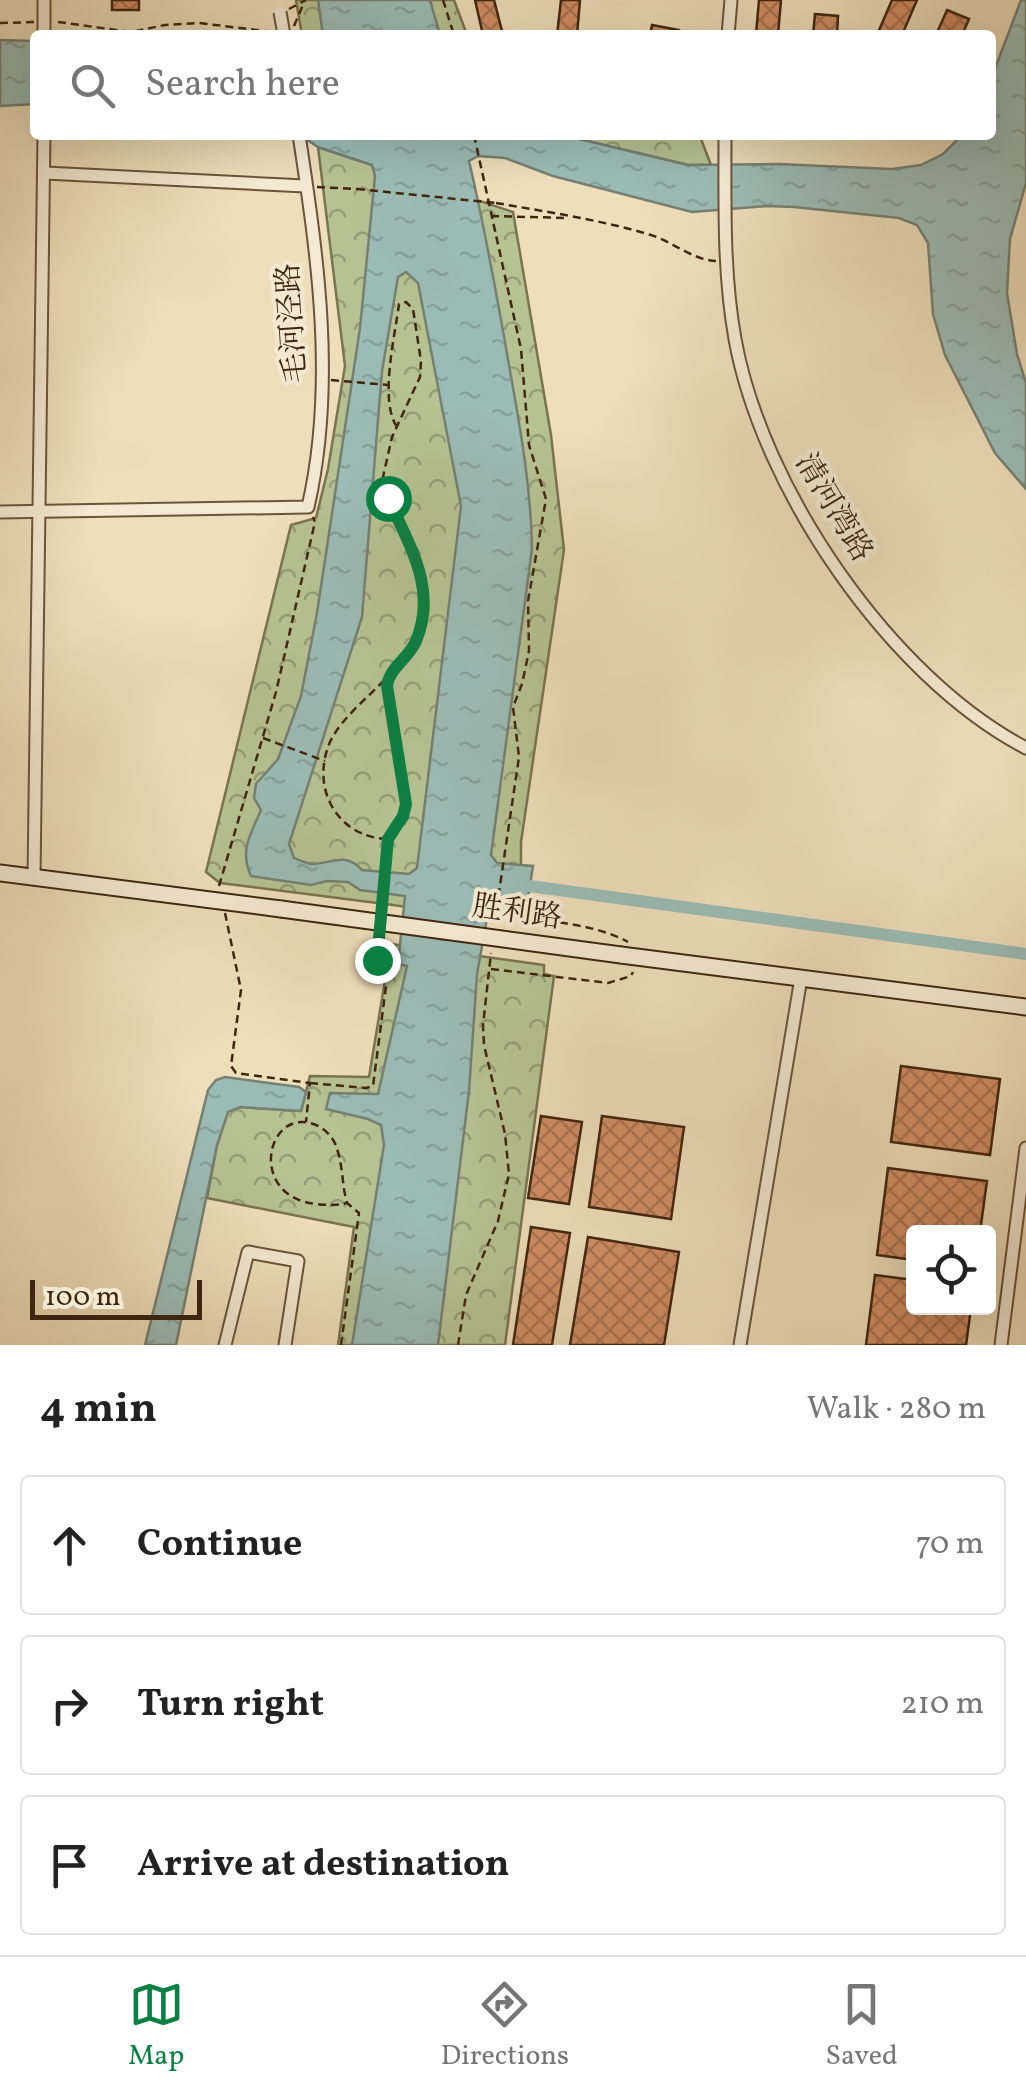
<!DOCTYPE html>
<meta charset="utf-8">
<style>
body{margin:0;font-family:Vollkorn,"Noto Serif SC",serif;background:#f2f2f2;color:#222}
.controls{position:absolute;right:30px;bottom:30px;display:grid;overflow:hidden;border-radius:10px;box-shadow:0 10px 40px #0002}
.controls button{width:90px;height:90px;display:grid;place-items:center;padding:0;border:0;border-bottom:2px solid #e0e0e0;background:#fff;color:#222;font:50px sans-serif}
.scale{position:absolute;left:30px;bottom:25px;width:172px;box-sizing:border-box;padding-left:10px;border:5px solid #3f260f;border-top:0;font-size:28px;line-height:35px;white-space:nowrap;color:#3f260f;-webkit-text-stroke:8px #f4ead3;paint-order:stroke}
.stop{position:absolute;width:30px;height:30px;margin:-22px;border:8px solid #0b8043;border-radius:50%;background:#fff}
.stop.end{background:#0b8043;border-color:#fff;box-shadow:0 2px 10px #0008}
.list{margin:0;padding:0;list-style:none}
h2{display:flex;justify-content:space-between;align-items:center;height:130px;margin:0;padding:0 40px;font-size:42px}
h2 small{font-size:32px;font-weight:400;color:#767676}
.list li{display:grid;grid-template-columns:65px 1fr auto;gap:30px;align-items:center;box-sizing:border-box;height:140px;margin:0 20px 20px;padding:0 20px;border:2px solid #e0e0e0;border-radius:10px}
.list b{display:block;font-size:38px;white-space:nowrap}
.list em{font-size:32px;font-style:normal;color:#767676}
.icon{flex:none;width:55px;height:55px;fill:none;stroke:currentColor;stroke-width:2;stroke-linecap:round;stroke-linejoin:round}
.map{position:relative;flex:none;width:1026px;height:1345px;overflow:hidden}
.search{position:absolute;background:#fff;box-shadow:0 10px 40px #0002;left:30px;right:30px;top:30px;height:110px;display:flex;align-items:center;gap:25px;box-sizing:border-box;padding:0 35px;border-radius:10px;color:#767676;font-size:38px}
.sheet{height:610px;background:#fff}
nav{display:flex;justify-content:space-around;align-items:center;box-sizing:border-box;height:140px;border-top:2px solid #e0e0e0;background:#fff;font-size:28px;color:#767676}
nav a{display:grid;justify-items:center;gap:5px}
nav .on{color:#0b8043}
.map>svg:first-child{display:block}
.forest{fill:url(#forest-crowns);stroke:#7a7450;stroke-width:2.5}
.water{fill:url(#water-ripples);stroke:#768073;stroke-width:2.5;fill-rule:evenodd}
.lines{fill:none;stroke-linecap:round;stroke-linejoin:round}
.canal{stroke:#9bbcb6;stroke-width:12}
.building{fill:url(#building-cross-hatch);stroke:#3f260f;stroke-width:2.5}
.minor-casing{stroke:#6b543a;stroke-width:15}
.secondary-casing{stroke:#3f260f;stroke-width:19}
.path{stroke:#3f260f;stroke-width:2.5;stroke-dasharray:8 5;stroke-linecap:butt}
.minor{stroke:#f4ead3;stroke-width:11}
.secondary{stroke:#f4ead3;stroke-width:15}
.minor-bridge-casing{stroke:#6b543a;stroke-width:15;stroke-linecap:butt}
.secondary-bridge-casing{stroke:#3f260f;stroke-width:19;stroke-linecap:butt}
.path-bridge{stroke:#3f260f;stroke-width:2.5;stroke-dasharray:8 5;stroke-linecap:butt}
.minor-bridge{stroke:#f4ead3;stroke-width:11}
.secondary-bridge{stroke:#f4ead3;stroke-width:15}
.route{stroke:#0b8043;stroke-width:12}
.labels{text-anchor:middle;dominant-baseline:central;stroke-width:8;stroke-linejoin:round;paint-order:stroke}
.street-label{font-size:30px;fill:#3f260f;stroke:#f4ead3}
</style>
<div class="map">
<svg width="1026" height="1345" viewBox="0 0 1026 1345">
<defs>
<pattern id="forest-crowns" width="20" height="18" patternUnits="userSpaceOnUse" patternTransform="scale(2.5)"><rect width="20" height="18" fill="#b6c292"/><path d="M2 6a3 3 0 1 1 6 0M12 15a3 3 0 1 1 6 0" fill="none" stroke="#959d76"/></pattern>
<pattern id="water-ripples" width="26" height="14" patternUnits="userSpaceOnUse" patternTransform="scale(2.5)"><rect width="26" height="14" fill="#9bbcb6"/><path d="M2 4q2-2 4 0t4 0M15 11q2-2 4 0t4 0" fill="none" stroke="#87a19b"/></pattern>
<pattern id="building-cross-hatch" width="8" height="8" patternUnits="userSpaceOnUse" patternTransform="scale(2.5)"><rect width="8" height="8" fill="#d18d64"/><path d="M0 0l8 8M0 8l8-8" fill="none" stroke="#ab7351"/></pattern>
</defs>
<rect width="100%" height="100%" fill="#eedfbb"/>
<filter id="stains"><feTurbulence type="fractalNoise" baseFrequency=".002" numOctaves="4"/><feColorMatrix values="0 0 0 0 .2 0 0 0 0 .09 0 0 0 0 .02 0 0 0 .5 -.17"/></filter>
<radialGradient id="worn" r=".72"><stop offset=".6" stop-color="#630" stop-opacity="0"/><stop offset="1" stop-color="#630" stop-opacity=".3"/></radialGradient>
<!-- forest -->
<g class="forest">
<polygon points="296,0 454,0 467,35 302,35"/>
<polygon points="562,135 690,135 701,139 711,165 688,165"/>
<polygon points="318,147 513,212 551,435 564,550 521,842 521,916 494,918 220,883 206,872 291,525 316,518 328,469 345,366"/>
<polygon points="391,944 544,965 544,974 554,976 505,1345 338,1345 354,1227 207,1198 217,1145 228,1111 240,1107 301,1111 310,1076 369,1077"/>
</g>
<!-- water -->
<g class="water">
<polygon points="318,0 430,0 440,35 323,35"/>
<path d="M1021,0H1026V183L1010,239L1007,293L1017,354L1026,383V489L995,453L945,355L933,314L928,243L917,225L899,218L794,207L767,206L692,212L553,176L505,158L478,156L469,161C485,229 497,296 509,365C520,427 531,486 532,549L491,855L497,863L533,866L526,910L502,907L488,913L477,974L469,1091L438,1345H352L384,1145L381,1125L368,1119L326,1109L330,1093L378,1094L407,966L398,964L405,896L360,890L348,882L327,881L311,885L251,876C239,850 251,834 261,810L254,798L256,784L278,759L301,696L317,613L360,328L375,176L372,165L318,147L300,135H562L688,165L778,164L892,169L921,165L943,154L962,135H991V79ZM406,272L418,283L461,506L417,868L409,874L362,870C345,851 332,864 311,864C309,864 296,859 294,858L289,844L362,617L382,371L398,277Z"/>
<polygon points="0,40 35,41 35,104 0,106"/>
<polygon points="225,1077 299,1087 306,1092 301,1111 240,1107 228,1112 217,1145 176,1345 145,1345 208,1090 216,1080"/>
</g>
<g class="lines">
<!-- canal -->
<polyline class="canal" points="515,884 1026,954"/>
</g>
<!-- building -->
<g class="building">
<rect x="112" y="0" width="27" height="10"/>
<polygon points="475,0 494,0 503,35 483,35"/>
<polygon points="561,0 580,0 577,35 557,35"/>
<polygon points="759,0 781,0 778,35 756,34"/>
<polygon points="892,0 917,0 902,35 877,35"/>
<polygon points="947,10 969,19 962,35 936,35"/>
<polygon points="815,14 838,16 837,35 813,35"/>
<polygon points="652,25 679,30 679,35 650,35"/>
<polygon points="901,1066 1000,1079 990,1155 891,1142"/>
<polygon points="541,1116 582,1122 569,1204 528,1198"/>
<polygon points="602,1116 684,1127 671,1219 589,1207"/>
<polygon points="888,1168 987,1181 980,1232 914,1232 914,1260 877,1255"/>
<polygon points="531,1227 570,1233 552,1345 513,1345"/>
<polygon points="588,1237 679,1252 664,1345 570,1345"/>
<polygon points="875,1275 914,1280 914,1308 971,1308 966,1345 866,1345"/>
</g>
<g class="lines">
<defs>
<g id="minor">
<polyline points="728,35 731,0"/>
<path d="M725,135C725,203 723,272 735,339C762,489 890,677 1026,748"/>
<polyline points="45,173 305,186"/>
<path d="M0,512L308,507C336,385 318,258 299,135"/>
<polyline points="34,877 44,135"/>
<polyline points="225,1345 248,1252 298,1261 285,1345"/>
<polyline points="740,1345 801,978"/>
<polyline points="1001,1345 1026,1148"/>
</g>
<g id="secondary">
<polyline points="0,873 281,909"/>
<polyline points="621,955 1026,1007"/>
</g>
</defs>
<!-- minor casing -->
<use href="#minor" class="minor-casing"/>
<!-- secondary casing -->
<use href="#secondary" class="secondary-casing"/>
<!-- path -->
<g class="path">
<polyline points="443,0 454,35"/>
<polyline points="289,9 304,1"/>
<polyline points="58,22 131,32 165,25 199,23 273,32"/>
<polyline points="0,23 35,22"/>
<polyline points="294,26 305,0"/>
<polyline points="474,135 521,349 529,445 546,499 528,601 529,651 522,684 513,707 519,757 494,926"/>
<polyline points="317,187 357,189"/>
<path d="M496,203C548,212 601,220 651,235C673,242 693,260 716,261"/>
<polyline points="491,216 568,218"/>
<polyline points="331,380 388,385"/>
<polyline points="263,738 325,761"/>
<path d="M387,839C337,837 310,788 330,742C341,718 370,696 387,677"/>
<polyline points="219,886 276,692 315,522 313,517"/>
<path d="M382,909L389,839L403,816L405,803L387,687L388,676L416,643L425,612L421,571L388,498L383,477L392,437L420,377L421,361L413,309L406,302L399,304C395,336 379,401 397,427"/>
<polyline points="225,913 241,990 231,1066 236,1073 310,1083 306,1122"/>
<path d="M495,919C534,918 594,923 628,942"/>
<polyline points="491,969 608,983 631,976 633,972"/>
<polyline points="310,1083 366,1088 373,1086 388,971 377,960 379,937"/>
<path d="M341,1345L359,1213L347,1203C342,1186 343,1166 337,1149C334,1137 323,1126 310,1123C265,1112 249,1197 316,1204C327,1205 336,1206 347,1203"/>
<polyline points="458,1345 466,1295 498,1221 509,1174 505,1134 484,1045 483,1025 491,953"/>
</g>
<!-- minor -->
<use href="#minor" class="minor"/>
<!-- secondary -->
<use href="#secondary" class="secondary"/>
<defs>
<g id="minor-bridge">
<polyline points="44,0 44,35"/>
<polyline points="280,12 284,35"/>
</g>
<polyline id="secondary-bridge" points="281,909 621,955"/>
</defs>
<!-- minor-bridge casing -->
<use href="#minor-bridge" class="minor-bridge-casing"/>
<!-- secondary-bridge casing -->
<use href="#secondary-bridge" class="secondary-bridge-casing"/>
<!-- path-bridge -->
<polyline class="path-bridge" points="357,189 496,203"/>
<!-- minor-bridge -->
<use href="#minor-bridge" class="minor-bridge"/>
<!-- secondary-bridge -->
<use href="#secondary-bridge" class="secondary-bridge"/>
</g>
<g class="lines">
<!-- route -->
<path class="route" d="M377,960L388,839L403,816L406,804L387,686C389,668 409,658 416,641C438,589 409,545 388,498"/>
</g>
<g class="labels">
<!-- street labels -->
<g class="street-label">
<text transform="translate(293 323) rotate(-94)">毛河泾路</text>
<text transform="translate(833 508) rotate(59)">清河湾路</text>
<text transform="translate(517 913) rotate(8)">胜利路</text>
</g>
</g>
<rect width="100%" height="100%" filter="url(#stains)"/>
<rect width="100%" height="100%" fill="url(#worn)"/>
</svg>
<div class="controls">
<button><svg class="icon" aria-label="locate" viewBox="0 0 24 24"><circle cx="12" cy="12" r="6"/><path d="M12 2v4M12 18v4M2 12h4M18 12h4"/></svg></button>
</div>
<div class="scale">100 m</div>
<div class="stop" style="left:388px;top:498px"></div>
<div class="stop end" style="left:377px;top:960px"></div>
<div class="search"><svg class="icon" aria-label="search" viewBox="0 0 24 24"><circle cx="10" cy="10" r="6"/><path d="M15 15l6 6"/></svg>Search here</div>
</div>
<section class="sheet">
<h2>4 min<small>Walk · 280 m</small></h2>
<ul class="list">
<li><svg class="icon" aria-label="ahead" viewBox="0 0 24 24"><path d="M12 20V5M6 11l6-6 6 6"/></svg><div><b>Continue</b></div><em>70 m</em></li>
<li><svg class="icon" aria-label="right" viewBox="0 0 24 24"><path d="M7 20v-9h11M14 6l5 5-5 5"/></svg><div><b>Turn right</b></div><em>210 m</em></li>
<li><svg class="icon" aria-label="arrive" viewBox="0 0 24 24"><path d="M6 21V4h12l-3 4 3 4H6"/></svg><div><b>Arrive at destination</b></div></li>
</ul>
</section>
<nav>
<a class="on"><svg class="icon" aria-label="map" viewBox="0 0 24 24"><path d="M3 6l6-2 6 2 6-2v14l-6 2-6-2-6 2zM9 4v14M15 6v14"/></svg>Map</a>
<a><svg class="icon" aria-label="directions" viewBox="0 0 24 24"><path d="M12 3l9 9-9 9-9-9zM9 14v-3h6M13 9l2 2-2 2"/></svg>Directions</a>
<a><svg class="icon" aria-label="saved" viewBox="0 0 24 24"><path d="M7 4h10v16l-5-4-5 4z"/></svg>Saved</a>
</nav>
